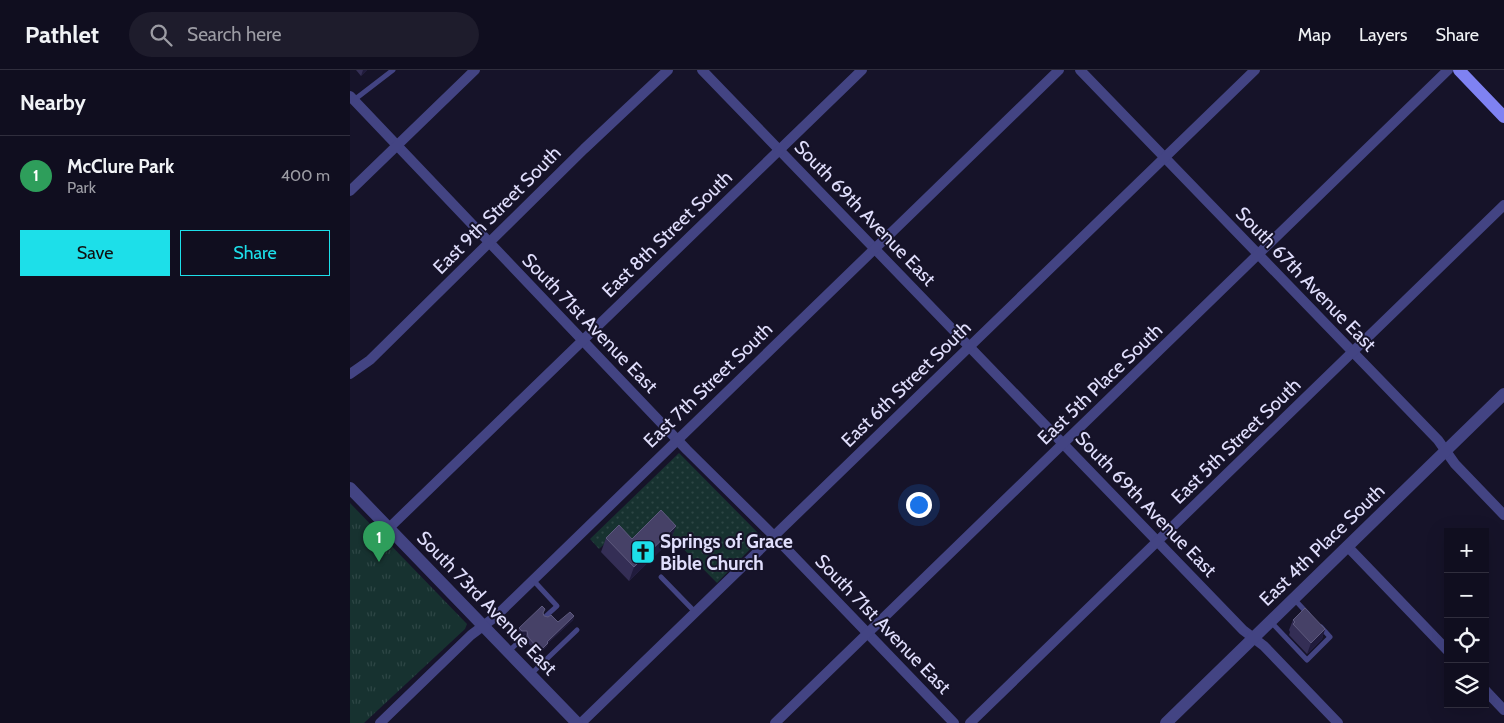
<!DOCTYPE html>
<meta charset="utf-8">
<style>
body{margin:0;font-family:Cabin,sans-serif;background:#1e1c2c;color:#f1f3f6}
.controls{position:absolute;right:15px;bottom:15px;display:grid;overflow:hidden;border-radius:0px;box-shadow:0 5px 20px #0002}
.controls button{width:45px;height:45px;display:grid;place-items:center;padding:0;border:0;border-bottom:1px solid #302e3d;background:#100e1f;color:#f1f3f6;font:25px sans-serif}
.you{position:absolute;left:568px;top:434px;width:18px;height:18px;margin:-12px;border:4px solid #fff;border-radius:50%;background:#1a73e8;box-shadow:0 0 0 8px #1a73e833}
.badge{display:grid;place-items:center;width:32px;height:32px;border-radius:50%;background:#1ddfe9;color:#fff;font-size:16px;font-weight:700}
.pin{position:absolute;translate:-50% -41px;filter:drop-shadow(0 1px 2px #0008)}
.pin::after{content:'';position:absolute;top:26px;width:18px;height:15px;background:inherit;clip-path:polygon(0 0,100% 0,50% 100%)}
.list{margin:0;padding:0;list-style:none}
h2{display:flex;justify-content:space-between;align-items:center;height:65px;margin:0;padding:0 20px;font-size:21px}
h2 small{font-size:16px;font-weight:400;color:#9c9ca4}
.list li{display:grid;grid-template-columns:32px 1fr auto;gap:15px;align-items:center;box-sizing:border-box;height:80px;padding:0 20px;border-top:1px solid #302e3d}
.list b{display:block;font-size:19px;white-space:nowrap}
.list p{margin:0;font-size:16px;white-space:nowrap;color:#9c9ca4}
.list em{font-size:16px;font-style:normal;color:#9c9ca4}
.actions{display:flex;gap:10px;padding:15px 20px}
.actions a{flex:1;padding:11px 0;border:1px solid #1ddfe9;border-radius:0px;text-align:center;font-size:18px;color:#1ddfe9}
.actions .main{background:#1ddfe9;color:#111}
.icon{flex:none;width:28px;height:28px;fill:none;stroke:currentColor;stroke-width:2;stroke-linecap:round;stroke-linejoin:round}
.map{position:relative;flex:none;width:1154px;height:653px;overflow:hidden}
header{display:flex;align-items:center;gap:30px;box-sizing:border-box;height:70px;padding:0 25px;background:#100e1f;border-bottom:1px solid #302e3d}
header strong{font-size:24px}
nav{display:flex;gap:28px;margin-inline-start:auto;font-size:18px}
.search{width:350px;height:45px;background:#1e1c2c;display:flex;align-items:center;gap:12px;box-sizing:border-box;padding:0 18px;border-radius:28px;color:#9c9ca4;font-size:19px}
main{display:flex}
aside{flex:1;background:#100e1f}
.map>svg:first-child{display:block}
.grass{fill:url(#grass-dots)}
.park{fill:url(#park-tufts)}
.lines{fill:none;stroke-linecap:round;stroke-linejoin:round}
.service{stroke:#434483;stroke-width:5}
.minor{stroke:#434483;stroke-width:10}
.tertiary{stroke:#434483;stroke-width:12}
.secondary{stroke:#7f82f2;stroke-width:12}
.wall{fill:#342e55}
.shaded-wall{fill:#201b3c}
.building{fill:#464167;stroke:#5e5a7e}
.labels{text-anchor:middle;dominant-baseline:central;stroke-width:4;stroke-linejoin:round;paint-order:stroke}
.street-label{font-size:19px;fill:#e0defc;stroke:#161329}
.poi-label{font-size:19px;font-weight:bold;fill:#e0defc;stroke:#161329;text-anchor:start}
</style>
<header>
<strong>Pathlet</strong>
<div class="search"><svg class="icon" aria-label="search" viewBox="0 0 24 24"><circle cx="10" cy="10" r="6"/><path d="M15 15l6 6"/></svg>Search here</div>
<nav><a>Map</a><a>Layers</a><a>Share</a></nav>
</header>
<main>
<aside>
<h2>Nearby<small></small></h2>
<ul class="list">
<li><span class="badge" style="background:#2e9e5b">1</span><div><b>McClure Park</b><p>Park</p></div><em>400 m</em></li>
</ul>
<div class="actions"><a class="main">Save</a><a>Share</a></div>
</aside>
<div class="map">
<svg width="1154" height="653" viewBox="0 0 1154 653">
<defs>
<pattern id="grass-dots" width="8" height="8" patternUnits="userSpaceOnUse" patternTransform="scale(1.25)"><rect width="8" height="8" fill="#173230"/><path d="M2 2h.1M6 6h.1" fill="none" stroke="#2d4645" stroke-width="1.8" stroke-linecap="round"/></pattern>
<pattern id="park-tufts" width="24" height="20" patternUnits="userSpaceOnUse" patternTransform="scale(1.25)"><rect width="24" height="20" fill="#173230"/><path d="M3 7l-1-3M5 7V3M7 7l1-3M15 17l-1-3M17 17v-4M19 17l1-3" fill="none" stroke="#2d4645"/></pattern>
</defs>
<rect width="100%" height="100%" fill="#161329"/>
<!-- grass -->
<polygon class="grass" points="329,383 412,467 367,513 306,451 280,477 266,463 249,479 240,469"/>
<!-- park -->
<polygon class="park" points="0,433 117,554 115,559 14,653 0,653"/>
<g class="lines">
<!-- service -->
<g class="service">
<polyline points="4,30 43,0"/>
<polyline points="311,507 345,542"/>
<polyline points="183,510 207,536 196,546"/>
<polyline points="945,530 958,544"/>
<polyline points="921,552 957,590 980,567 971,557"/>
<polyline points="159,581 173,568"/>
<polyline points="180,605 227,560"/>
</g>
<!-- minor -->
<g class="minor">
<polyline points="352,0 893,560 914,576 988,653"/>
<polyline points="730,0 1088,370 1105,394 1154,445"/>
<polyline points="0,26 337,380 424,466 604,653"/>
<polyline points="0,121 125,0"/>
<polyline points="0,304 20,290 234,79 318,0"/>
<polyline points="39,458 512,0"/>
<polyline points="997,476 1098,581"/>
<polyline points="1135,620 1154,640"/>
<polyline points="30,653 121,565 145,547 709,0"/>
<polyline points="231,653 905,0"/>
<polyline points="425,653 1098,0"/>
<polyline points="620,653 1154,135"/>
</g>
<!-- tertiary -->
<g class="tertiary">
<polyline points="0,418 227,653"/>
<polyline points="816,653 1154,324"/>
</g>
<!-- secondary -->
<polyline class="secondary" points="1109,0 1154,47"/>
</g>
<!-- wall -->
<g class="wall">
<polygon points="6,0 17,0 11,6"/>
<polygon points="256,468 282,469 321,470 279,511 251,482"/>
<polygon points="193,543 194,546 208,552 224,546 223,550 198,573 197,576 191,582 187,578 185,580 176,571 176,565 170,564 168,562 169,558"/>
<polygon points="943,550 975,559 972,569 957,584 939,565 940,562 939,560"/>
</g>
<!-- shaded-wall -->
<g class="shaded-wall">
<polygon points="13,0 17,0 11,6"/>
<polygon points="326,456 321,470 279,511 284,497"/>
<polygon points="224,546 223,550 198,573 197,576 191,582 192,579 197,572"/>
<polygon points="975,559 972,569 957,584 961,573"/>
<polygon points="172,561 177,561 176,565 170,564"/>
</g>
<!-- building -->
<g class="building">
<polygon points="311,440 326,456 284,497 256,468 269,455 282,469"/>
<polygon points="192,536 195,539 193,543 194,546 198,547 201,545 208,552 220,542 224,546 197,572 198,573 192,579 188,574 186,576 178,567 177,561 172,561 169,558"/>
<polygon points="955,538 975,559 961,573 943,554 945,552 943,550"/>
</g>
<!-- icons -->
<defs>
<symbol id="church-square" viewBox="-11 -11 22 22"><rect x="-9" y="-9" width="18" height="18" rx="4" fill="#1ddfe9" stroke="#161329"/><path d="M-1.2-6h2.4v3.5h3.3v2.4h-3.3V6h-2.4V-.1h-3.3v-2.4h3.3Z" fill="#111"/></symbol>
</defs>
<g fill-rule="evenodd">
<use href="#church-square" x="279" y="468" width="28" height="28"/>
</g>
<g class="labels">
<!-- street labels -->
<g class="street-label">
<text transform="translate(147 140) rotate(-45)">East 9th Street South</text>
<text transform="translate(515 143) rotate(46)">South 69th Avenue East</text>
<text transform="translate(317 164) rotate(-44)">East 8th Street South</text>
<text transform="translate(956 209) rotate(46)">South 67th Avenue East</text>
<text transform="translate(240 253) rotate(46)">South 71st Avenue East</text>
<text transform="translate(556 314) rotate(-44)">East 6th Street South</text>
<text transform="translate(750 314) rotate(-44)">East 5th Place South</text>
<text transform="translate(358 315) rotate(-44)">East 7th Street South</text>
<text transform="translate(886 371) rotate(-44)">East 5th Street South</text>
<text transform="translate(796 434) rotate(46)">South 69th Avenue East</text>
<text transform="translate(972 475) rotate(-44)">East 4th Place South</text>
<text transform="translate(137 533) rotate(46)">South 73rd Avenue East</text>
<text transform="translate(533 554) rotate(46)">South 71st Avenue East</text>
</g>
<!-- poi labels -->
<g class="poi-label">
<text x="310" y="471">Springs of Grace<tspan x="310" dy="22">Bible Church</tspan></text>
</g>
</g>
</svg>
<div class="controls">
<button>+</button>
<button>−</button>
<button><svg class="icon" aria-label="locate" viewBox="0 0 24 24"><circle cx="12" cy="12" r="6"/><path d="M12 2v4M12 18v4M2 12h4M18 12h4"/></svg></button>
<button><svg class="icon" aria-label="layers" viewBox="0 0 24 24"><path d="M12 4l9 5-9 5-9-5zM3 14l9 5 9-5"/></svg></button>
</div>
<div class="you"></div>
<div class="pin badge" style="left:29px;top:492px;background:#2e9e5b">1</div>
</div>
</main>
